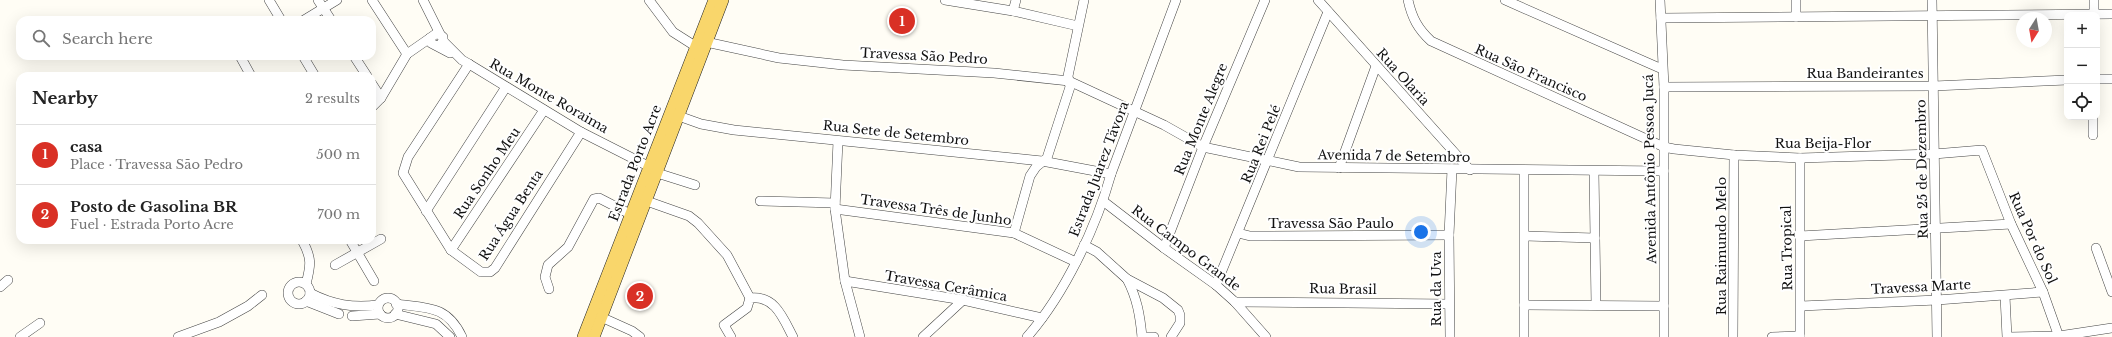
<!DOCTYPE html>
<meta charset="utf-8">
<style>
body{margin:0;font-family:"Libre Baskerville",serif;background:#f6f6f6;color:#222}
.controls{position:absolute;right:12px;top:12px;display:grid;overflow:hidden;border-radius:8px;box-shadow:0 4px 16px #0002}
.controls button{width:36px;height:36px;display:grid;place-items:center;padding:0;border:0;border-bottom:1px solid #e0e0e0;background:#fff;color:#222;font:20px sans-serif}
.compass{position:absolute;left:2016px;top:12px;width:36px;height:36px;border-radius:50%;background:#fff;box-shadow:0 4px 16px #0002;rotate:191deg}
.you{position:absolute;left:1421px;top:232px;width:14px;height:14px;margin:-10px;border:3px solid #fff;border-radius:50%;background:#1a73e8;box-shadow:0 0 0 6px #1a73e833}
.badge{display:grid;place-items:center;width:26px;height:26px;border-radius:50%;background:#d93025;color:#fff;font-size:13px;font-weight:700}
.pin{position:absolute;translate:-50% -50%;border:2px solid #fff;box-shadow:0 1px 4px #0006}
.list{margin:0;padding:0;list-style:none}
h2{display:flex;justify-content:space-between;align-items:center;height:52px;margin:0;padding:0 16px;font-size:17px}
h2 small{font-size:13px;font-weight:400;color:#767676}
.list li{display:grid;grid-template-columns:26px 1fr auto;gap:12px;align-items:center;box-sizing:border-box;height:60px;padding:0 16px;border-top:1px solid #e0e0e0}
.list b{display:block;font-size:15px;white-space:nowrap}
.list p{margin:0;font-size:13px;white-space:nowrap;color:#767676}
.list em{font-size:13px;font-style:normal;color:#767676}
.icon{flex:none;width:22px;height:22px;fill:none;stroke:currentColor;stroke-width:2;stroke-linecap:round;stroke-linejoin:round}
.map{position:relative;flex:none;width:2112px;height:337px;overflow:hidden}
.search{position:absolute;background:#fff;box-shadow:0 4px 16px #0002;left:16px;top:16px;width:360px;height:44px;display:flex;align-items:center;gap:10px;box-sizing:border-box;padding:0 14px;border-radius:12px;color:#767676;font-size:15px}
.panel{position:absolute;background:#fff;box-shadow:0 4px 16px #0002;left:16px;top:72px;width:360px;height:172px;border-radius:12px}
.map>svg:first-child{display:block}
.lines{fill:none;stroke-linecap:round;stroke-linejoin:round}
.minor-casing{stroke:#444;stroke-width:10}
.major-casing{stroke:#222;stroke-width:12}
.minor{stroke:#fff;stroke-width:9}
.major{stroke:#f9d66b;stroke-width:11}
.labels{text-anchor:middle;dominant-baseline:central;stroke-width:4;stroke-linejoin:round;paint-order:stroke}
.street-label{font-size:13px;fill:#111;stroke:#fff}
</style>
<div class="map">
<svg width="2112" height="337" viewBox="0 0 2112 337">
<rect width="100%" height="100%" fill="#fffdf5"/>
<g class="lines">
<defs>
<g id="minor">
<polyline points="269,0 281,20"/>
<polyline points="318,0 331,20"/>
<polyline points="372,0 407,54"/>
<polyline points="423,0 440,34"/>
<polyline points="649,0 673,32 695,46"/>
<polyline points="945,0 1013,11 1078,26"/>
<polyline points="1318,0 1470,170"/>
<path d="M1408,0C1412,18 1418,29 1431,41L1664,147L1674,149L1734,155L1800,158L1934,154L1982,150L2011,224L2043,292L2059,337"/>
<polyline points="1505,0 1662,69"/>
<polyline points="1660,0 1664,87 1664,337"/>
<polyline points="1932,0 1937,337"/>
<polyline points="1013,11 1016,0"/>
<polyline points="2094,15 2094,0"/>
<polyline points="1796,17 1796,0"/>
<polyline points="1661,18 2112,14"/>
<polyline points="304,20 337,0"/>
<polyline points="443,41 462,60 469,64 581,132 648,166"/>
<polyline points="706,42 779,58 843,65 994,73 1069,81 1164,125 1203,147 1299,167 1664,171"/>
<polyline points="439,46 443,41 443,37 437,33 430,38 431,43 450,53"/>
<polyline points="240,56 251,76"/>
<polyline points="303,56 315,76"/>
<polyline points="354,56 367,76"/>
<polyline points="469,64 408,157 403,173 451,250 481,272 490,272 495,268 581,132"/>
<polyline points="2097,79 2112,79"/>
<polyline points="372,84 381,98"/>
<polyline points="1664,87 1934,86 2067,80"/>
<polyline points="372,107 381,98 407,54 430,38"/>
<polyline points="673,114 701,124 734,130 1042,161 1111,174"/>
<polyline points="2093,135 2093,117"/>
<polyline points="838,141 835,209 845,281 860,337"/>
<polyline points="1800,158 1800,337"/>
<polyline points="1339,168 1376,66"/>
<polyline points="1524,170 1524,337"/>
<polyline points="1594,171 1596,305"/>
<polyline points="657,173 695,185"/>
<polyline points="641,199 689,216 698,223 727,255 750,298"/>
<polyline points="760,201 835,203"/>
<polyline points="1103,201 1164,248 1216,285 1235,302 1266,337"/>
<polyline points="835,209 1014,233 1076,262"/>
<polyline points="426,211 506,87"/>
<polyline points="1014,233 1030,176 1036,167 1047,158 1070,87 1068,76 1084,0"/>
<polyline points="1238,233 1250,236 1449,235"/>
<polyline points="1525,236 1595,238"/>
<polyline points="1800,236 2011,224"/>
<path d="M302,240C312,258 311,265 306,284"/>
<polyline points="350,240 374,281"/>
<polyline points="1084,245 1097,252 1127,279 1163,298 1178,310 1180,315 1180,323 1171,337"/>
<polyline points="1164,248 1203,147 1265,0"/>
<polyline points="2096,248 2112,292"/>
<polyline points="451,250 544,110"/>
<polyline points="335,265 381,239"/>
<path d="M1127,279C1137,298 1140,315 1142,337"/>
<polyline points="845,281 963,300 1042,318"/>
<circle cx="299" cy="293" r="11"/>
<polyline points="1216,285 1328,12"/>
<polyline points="0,287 8,280"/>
<polyline points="549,289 545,277 548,265 568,247 594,199 599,198 630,214"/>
<path d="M310,293C333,305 353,308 378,305"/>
<polyline points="2005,296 2007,337"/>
<circle cx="388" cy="308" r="10"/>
<polyline points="306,301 339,314"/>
<polyline points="1235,302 1449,304"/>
<path d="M396,304C427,308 447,305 462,337"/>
<polyline points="1524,305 1664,306"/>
<polyline points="1801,306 1937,300 2043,292"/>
<polyline points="395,314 436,324 450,337"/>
<polyline points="352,316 380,314"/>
<polyline points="601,317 632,331 640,337"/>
<polyline points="20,337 40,323"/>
<polyline points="178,337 219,322 248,306 262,295"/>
<path d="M731,337L724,325L747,308L750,298C775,295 783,318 793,337"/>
<polyline points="923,337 963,300"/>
<path d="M1027,337C1064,295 1096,228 1111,174L1176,0"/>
<polyline points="1142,337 1154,337"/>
<polyline points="1450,337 1449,235 1452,169"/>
<polyline points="1733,337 1734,155"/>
<polyline points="1772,337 1800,336"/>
<polyline points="2009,337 2059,336 2112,328"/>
</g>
<g id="major">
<polyline points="583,337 714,0"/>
<polyline points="594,337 723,0"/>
</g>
</defs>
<!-- minor casing -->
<use href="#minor" class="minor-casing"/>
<!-- major casing -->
<use href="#major" class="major-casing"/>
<!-- minor -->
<use href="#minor" class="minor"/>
<!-- major -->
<use href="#major" class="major"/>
</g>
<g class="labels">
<!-- street labels -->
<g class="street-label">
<text transform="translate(924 56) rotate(3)">Travessa São Pedro</text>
<text transform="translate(1531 73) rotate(24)">Rua São Francisco</text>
<text x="1865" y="73">Rua Bandeirantes</text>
<text transform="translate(1403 77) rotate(48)">Rua Olaria</text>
<text transform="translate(549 96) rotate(30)">Rua Monte Roraima</text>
<text transform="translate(1201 119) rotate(-68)">Rua Monte Alegre</text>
<text transform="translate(896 133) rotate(6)">Rua Sete de Setembro</text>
<text x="1823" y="143">Rua Beija-Flor</text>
<text transform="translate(1261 144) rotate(-68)">Rua Rei Pelé</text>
<text transform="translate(1394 156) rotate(1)">Avenida 7 de Setembro</text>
<text transform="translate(635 163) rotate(-69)">Estrada Porto Acre</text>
<text transform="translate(1099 169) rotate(-69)">Estrada Juarez Távora</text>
<text transform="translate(1650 169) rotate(-91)">Avenida Antônio Pessoa Jucá</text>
<text transform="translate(1922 169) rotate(-91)">Rua 25 de Dezembro</text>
<text transform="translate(487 173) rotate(-56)">Rua Sonho Meu</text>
<text transform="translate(936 210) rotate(8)">Travessa Três de Junho</text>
<text transform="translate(511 215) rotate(-57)">Rua Água Benta</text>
<text x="1331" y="223">Travessa São Paulo</text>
<text transform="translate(2033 238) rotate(66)">Rua Por do Sol</text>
<text transform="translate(1721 246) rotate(-90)">Rua Raimundo Melo</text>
<text transform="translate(1186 248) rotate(37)">Rua Campo Grande</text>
<text transform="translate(1787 248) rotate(-91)">Rua Tropical</text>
<text transform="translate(946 286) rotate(10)">Travessa Cerâmica</text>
<text transform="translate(1921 287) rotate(-3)">Travessa Marte</text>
<text transform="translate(1343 289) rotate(1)">Rua Brasil</text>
<text transform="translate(1436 289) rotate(-90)">Rua da Uva</text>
</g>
</g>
</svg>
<div class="controls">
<button>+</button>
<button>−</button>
<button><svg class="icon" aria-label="locate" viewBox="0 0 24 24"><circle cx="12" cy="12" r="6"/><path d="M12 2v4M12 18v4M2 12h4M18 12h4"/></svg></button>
</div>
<svg class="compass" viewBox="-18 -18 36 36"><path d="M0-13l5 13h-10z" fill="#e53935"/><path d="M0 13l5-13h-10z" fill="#767676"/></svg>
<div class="you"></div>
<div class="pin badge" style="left:902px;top:21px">1</div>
<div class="pin badge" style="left:640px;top:296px">2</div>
<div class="search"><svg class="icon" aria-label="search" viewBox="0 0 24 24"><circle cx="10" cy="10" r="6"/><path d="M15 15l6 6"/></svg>Search here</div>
<section class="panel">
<h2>Nearby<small>2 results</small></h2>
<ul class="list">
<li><span class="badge">1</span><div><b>casa</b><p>Place · Travessa São Pedro</p></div><em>500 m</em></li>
<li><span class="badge">2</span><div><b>Posto de Gasolina BR</b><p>Fuel · Estrada Porto Acre</p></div><em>700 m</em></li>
</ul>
</section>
</div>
